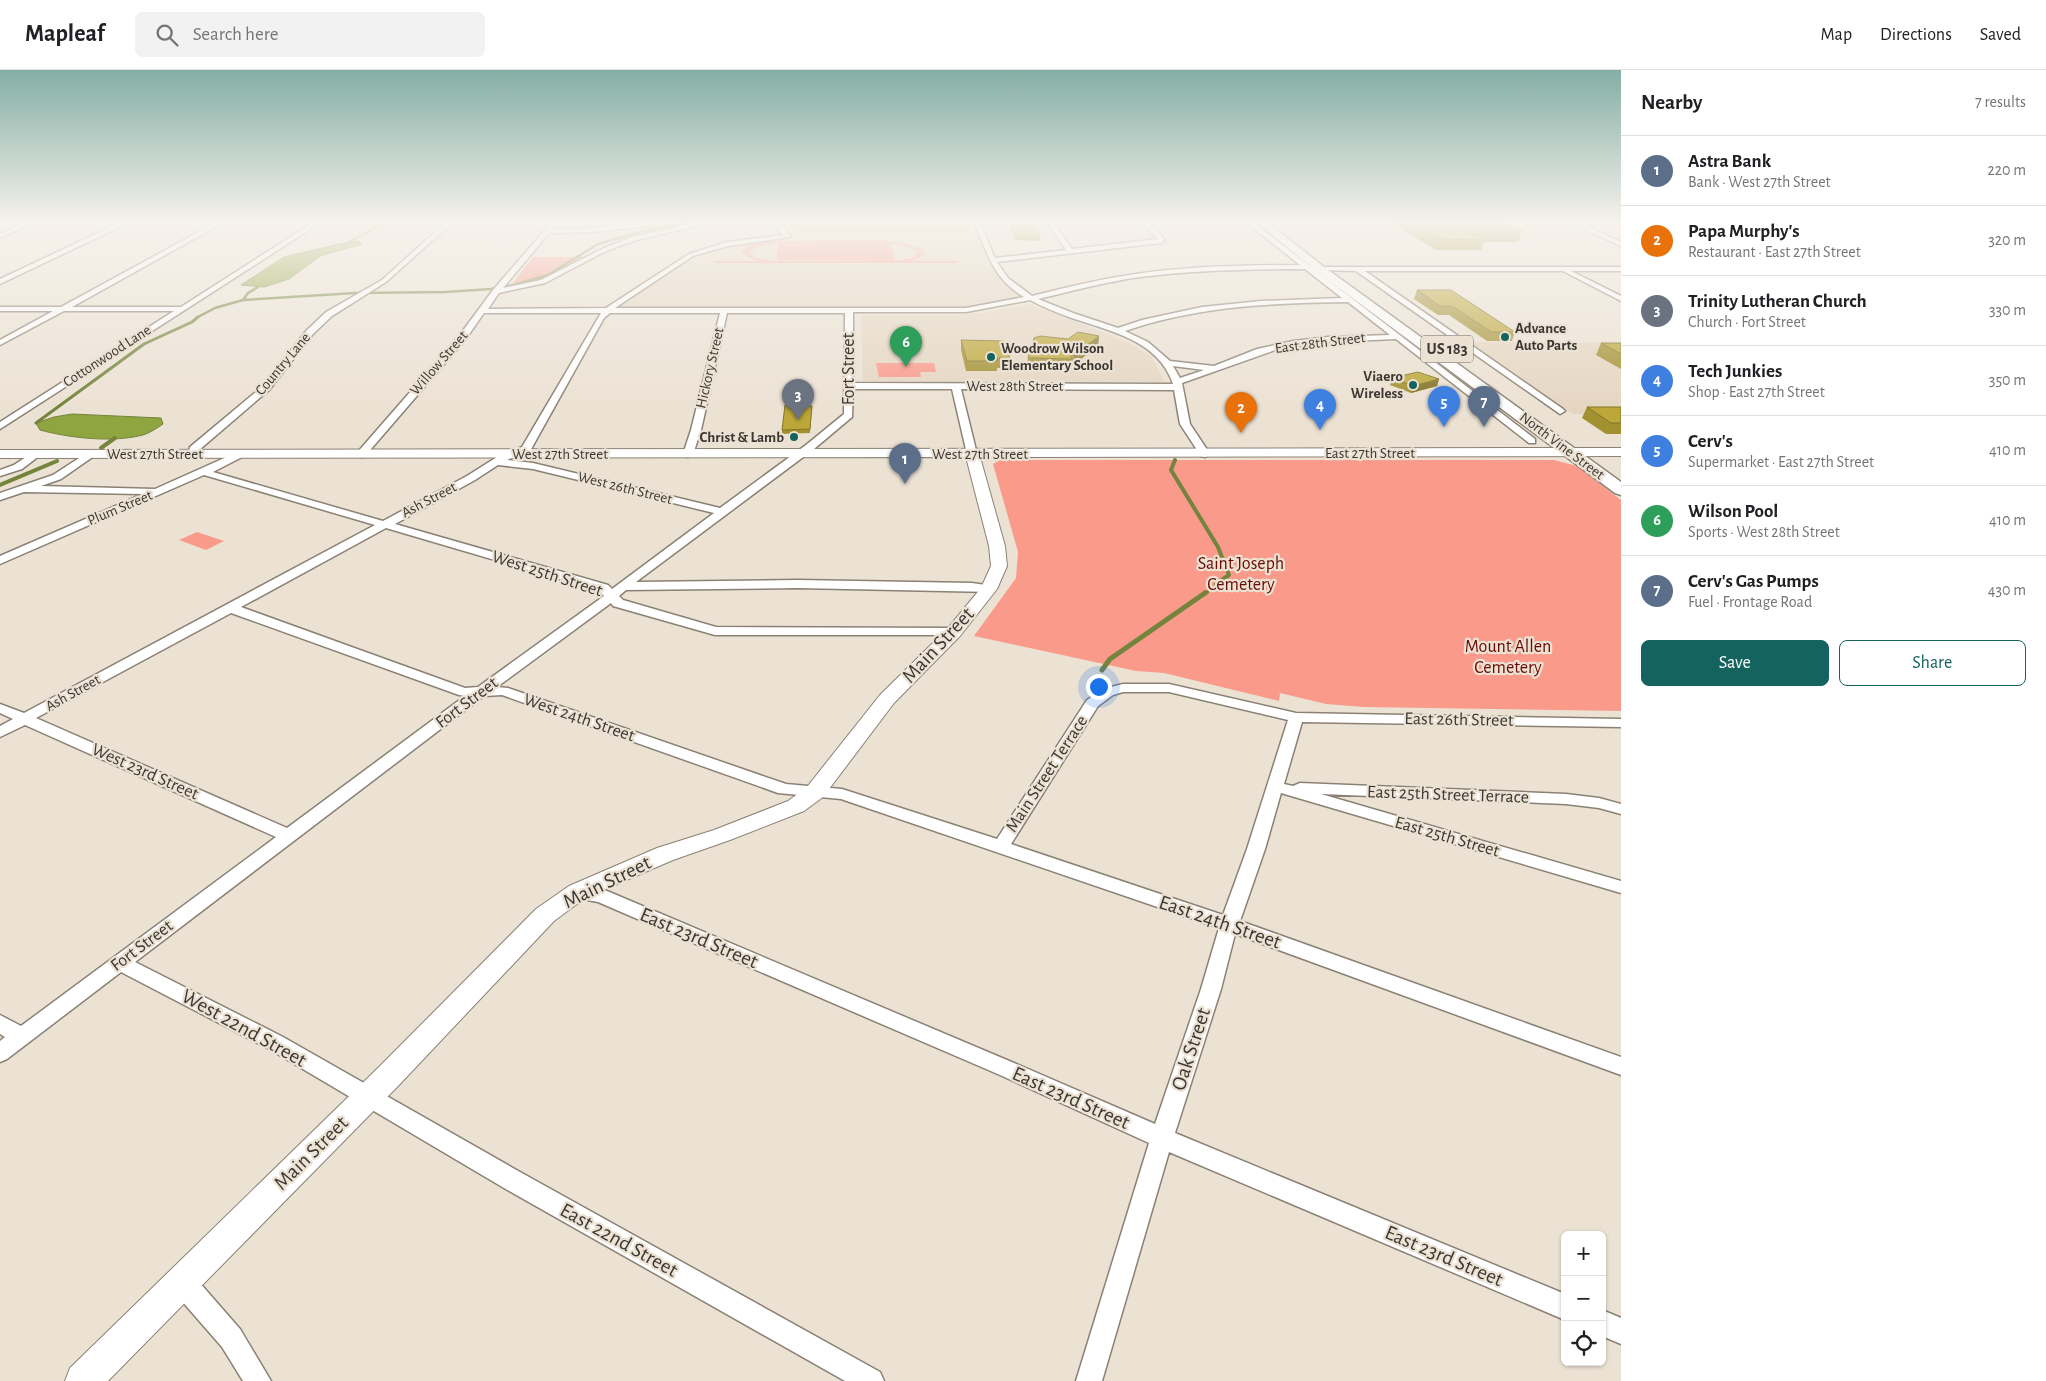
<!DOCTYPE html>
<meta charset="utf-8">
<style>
body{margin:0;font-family:"Alegreya Sans",sans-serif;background:#f2f2f2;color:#202124}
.controls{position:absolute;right:15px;bottom:15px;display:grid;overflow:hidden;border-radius:8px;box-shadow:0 1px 4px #0004}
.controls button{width:45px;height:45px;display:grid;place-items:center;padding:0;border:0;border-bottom:1px solid #e0e0e0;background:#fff;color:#202124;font:25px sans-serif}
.you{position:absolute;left:1098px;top:616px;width:18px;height:18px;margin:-12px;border:4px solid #fff;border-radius:50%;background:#1a73e8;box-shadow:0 0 0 8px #1a73e833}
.badge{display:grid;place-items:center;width:32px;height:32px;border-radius:50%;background:#15635e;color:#fff;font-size:16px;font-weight:700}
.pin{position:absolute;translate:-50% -41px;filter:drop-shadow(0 1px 2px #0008)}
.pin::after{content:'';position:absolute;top:26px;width:18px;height:15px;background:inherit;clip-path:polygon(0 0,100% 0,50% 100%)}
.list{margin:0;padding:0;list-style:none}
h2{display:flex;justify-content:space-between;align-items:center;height:65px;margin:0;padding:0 20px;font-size:21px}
h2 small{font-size:16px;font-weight:400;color:#757577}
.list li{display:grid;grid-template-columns:32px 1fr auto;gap:15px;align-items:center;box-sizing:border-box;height:70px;padding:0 20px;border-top:1px solid #e0e0e0}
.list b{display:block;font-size:19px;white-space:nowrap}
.list p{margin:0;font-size:16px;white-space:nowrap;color:#757577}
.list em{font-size:16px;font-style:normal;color:#757577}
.actions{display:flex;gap:10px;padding:15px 20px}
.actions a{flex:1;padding:11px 0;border:1px solid #15635e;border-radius:8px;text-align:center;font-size:18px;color:#15635e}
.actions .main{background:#15635e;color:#fff}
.icon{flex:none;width:28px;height:28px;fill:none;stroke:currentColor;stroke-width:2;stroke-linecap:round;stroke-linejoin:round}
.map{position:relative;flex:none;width:1621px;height:1311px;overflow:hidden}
header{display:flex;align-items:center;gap:30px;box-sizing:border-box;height:70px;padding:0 25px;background:#fff;border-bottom:1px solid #e0e0e0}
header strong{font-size:24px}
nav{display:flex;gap:28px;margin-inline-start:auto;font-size:18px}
.search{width:350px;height:45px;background:#f2f2f2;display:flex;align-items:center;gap:12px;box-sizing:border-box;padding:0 18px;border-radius:8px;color:#757577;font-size:19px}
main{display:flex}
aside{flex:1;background:#fff}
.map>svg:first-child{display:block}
.built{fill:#e5d6c2}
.green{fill:#f99a8a;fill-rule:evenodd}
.water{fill:#8ea540;stroke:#75843c}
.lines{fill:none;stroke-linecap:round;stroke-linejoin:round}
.stream-far3{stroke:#75843c;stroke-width:2.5}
.stream-far2{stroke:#75843c;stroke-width:3}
.stream-far1{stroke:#75843c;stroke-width:4}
.stream{stroke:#75843c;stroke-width:5}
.street-casing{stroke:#8a8174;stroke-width:3}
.secondary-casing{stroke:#8a8174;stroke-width:2}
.primary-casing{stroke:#8a8174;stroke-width:3}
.street{fill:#fff;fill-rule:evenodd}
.secondary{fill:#fff;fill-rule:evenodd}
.primary{fill:#fff;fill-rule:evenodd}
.wall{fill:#a39031}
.shaded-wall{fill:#847528}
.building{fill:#bda739;stroke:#847528}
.poi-dot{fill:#15635e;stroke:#ece2d4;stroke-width:2}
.labels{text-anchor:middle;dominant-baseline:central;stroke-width:4.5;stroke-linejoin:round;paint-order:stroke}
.far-poi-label{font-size:15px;font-weight:bold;fill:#3b3732;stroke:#ece2d4;text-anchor:start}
.far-street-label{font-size:15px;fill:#3b3732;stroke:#ece2d4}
.shield{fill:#ece2d4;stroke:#706a63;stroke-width:1}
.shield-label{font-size:16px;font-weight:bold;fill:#3b3732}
.street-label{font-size:18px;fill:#3b3732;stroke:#ece2d4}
.park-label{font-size:18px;fill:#680a02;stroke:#ece2d4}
.near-street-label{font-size:21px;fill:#3b3732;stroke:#ece2d4}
</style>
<header>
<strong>Mapleaf</strong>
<div class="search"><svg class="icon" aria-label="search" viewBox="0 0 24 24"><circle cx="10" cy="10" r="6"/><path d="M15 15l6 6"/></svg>Search here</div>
<nav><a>Map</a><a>Directions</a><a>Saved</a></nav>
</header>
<main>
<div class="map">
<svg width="1621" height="1311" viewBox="0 0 1621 1311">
<rect width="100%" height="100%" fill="#ece2d4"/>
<!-- built -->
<g class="built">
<polygon points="983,165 996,199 1006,210 1033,228 1011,234 966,240 724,241 611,238 691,185 709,179 788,166"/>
<polygon points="1030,234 1128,272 1152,287 1164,312 863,311 861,245 952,245 981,243"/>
<polygon points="1470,272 1621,273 1621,344 1573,344"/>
</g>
<!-- green -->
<g class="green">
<polygon points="786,153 967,153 971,162 796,163"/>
<path d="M795,171C828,171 896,164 924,180L925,184L921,187L911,191H957L958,193H714L715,191H757L742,184V181C754,169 779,171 795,171ZM778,173L777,190H893L774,191L756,188L750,183L754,178ZM891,174L912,178L918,183L914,187L895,191Z"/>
<polygon points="533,187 588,187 541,211 510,217"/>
<polygon points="876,293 934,293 936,302 920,302 921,307 879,307"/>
<polygon points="1000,390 1554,390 1577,396 1621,430 1621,641 1364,637 1326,634 1280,623 1279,631 1164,603 1136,601 974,566 1016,508 1018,482 993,394"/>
<polygon points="197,462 224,471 206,480 179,470"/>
</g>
<!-- water -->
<g class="water">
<polygon points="359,171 362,174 320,186 289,209 264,217 241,215 284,187 339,174"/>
<path d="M72,344L161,348L163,354C157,358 150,363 143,365C113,373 69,368 40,360L36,353L54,347Z"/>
</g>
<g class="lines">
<!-- stream-far3 -->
<g class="stream-far3">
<polyline points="349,172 385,153"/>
<polyline points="243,230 248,223 258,217"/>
<polyline points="196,248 215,238 243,230 355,223 446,222 491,219 514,215 548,205 598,174 643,161 686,153"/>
</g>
<!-- stream-far2 -->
<polyline class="stream-far2" points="36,353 144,274 192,252 198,247"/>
<!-- stream-far1 -->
<g class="stream-far1">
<polyline points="101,378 115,368"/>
<polyline points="1175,390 1171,400 1218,477 1229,505 1216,514"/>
<polyline points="0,415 57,391"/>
<polyline points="1204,524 1207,522"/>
</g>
<!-- stream -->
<polyline class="stream" points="1102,600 1110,589 1205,523"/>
<defs>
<g id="street">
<polygon points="24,153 33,153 0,168 0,164"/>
<polygon points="119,153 128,153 0,214 0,209"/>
<polygon points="215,153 223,153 72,237 181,237 312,153 320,153 0,359 0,352 174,241 64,241 0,275 0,270 53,241 0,241 0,237 61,237"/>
<polygon points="445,153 452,153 386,212 332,246 313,264 269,320 199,380 197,386 189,386 188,384 190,377 263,316 307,260 326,242 382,210"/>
<path d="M551,153H557L552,159L594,158L651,153L656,155L594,162L549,163L503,218L541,210L602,179L632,167L697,153H711L636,170L606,181L545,213L499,223L488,239L606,238L689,184L727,172L783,165L773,153H780L790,165V167L728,176L693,186L615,238H966L1024,227C992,208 989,185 974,153H980L995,188L1066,180L1048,153H1054L1072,179L1158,169L1143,153H1150L1165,170L1161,173L997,192L1008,208L1032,226C1067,217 1101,209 1136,204C1191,196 1246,195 1300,195L1247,153H1254L1535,369V373H1529L1396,269L1328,272L1278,279L1182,313L1190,354L1210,384L1205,387L1201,386L1180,354L1174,320L961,319L977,384L972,387L967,384L952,319H853L852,347L814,379L636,512L798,510L972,513L993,516L995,519L993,522L798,518L626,520L619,526L623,530L716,557L954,558L961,562L959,565H715L613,536L611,533L497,617L508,618L786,714L842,719L997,769L1087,630L1103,619L1123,614H1169L1296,643L1621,649V657L1302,652L1284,714L1293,716L1300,713L1566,724L1599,728L1621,734V744L1599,738L1566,734L1321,724L1621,811V823L1281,723L1265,779L1240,851L1621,987V1005L1235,864L1221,919L1175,1063L1565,1224V1250L1169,1082L1102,1311H1076L1149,1073L1000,1005L598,832L571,827L568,822L571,817L577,815L607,821L1014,993L1155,1054L1201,919L1219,858L841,729L778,723L502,625L484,626L135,892L283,967L520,1102L880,1302L884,1311H845L504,1118L269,979L121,902L7,989L0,992V971L5,967L0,964V945L21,956L276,767L25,655L0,667V656L13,649L0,643V634L24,643L375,455L204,405L0,494V486L143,424L24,422L0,430V423L53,405L90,381L95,384L94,386L61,409L41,416L155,419L240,381L245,384L244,386L213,402L383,451L467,406L497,387L522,377L601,243H484L465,270L365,386L361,387L356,384L459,266L493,220ZM1305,199L1342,228L1261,231L1202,237L1142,250L1118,258L1073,243L1038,229C1072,221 1105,212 1140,207C1194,200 1250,199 1305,199ZM1030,230C1043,237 1055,242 1069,247C1108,261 1158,269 1173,314L853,313V242H966ZM1348,232L1390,265L1328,267L1293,271L1257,279L1214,296L1170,291L1148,272L1125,261C1197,236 1272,233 1348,232ZM610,243H720L691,360L683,384L684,386L688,387L693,384L701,360L727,243H845L844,344L806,375L720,438L533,393L507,390L530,381L604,248ZM1173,296L1204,300L1180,308ZM498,395L533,399L714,443L612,519L608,515L395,454L475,410ZM386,458L600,521L604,526L478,617L465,618L241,537ZM231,543L459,625L465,626L287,758L36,648ZM1123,622H1169L1288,650L1247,779L1223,845L1011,774L1098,636L1113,625Z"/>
<polygon points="1571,153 1580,153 1621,172 1621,176"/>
<polygon points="1320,197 1621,197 1621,201 1571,201 1621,226 1621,231 1563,201 1365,201 1563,339 1565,341 1560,344 1356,201 1318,200 1318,198"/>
<polygon points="35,381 40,384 39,386 22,399 0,406 0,400 14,395"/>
<polygon points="183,1200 192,1204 240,1259 271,1311 243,1311 222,1277 174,1222 170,1213 174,1204"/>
<polygon points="1602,1240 1621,1248 1621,1274 1602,1266"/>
</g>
<polygon id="secondary" points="1621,378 1621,386 980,387 1005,476 1007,496 997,519 960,566 894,633 823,727 804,741 730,770 673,790 585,828 554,851 399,1015 108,1311 65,1311 70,1298 379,997 536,839 569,816 657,778 714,760 788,731 807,717 880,625 948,558 981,518 991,496 989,476 966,387 0,388 0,380"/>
<polygon id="primary" points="1258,153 1268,153 1324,197 1621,412 1621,425 1615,423 1316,201"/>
</defs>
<!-- street casing -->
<use href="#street" class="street-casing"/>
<!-- secondary casing -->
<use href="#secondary" class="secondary-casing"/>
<!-- primary casing -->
<use href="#primary" class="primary-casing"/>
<!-- street -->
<use href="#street" class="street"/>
<!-- secondary -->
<use href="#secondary" class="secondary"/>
<!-- primary -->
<use href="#primary" class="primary"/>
</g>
<!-- wall -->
<g class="wall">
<polygon points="1392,153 1505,153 1522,161 1518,172 1484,172 1481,180 1436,180"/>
<polygon points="1010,154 1040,168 1040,171 1016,170 1010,157"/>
<polygon points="1417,220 1515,262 1512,271 1487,271 1449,245 1438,245 1414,229"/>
<polygon points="1099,266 1098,276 1073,295 1071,295 1071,300 1026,299 1028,288 1068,269"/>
<polygon points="961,270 1010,288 1009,298 997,298 997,301 966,301 961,280"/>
<polygon points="1601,273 1621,273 1621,299 1596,285"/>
<polygon points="1392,308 1439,309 1437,316 1411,323 1390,315"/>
<polygon points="812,336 810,363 782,364 782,360"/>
<polygon points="1587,337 1621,337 1621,364 1606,364 1582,348"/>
</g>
<!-- shaded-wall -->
<g class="shaded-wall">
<polygon points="1099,266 1098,276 1073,295 1074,285"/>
<polygon points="1439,309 1437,316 1411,323 1413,316"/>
</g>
<!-- building -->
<g class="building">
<polygon points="1412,153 1505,153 1522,161 1480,161 1485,164 1475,164 1485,170 1439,169"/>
<polygon points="1010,154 1033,155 1040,168 1016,168"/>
<polygon points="1417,220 1451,220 1515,262 1491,262 1452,236 1440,236"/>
<polygon points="1078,262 1099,266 1074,285 1070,284 1072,289 1028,288 1034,268 1040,266 1068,269"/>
<polygon points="961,270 1003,271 1010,288 997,288 998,291 967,291"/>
<polygon points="1601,273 1621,273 1621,284"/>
<polygon points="1418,302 1439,309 1413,316 1392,308"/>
<polygon points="785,335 812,336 810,359 782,360"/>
<polygon points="1587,337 1621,337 1621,353 1611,353"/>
</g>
<!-- sky -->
<linearGradient id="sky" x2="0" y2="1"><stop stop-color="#84aea5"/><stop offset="0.45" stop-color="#f6f2ec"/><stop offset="1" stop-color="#f6f2ec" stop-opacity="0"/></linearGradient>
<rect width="1621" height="337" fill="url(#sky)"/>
<!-- markers -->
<g class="poi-dot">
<circle cx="1505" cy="267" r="5"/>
<circle cx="991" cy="287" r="5"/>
<circle cx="1413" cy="315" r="5"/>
<circle cx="794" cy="367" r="5"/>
</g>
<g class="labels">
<!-- far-poi labels -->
<g class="far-poi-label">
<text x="1515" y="258">Advance<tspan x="1515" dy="17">Auto Parts</tspan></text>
<text x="1001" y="278">Woodrow Wilson<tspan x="1001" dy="17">Elementary School</tspan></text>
<text x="1403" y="306" text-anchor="end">Viaero<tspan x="1403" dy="17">Wireless</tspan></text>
<text x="784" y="367" text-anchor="end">Christ &amp; Lamb</text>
</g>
<!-- far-street labels -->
<g class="far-street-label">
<text transform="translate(1320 273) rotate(-7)">East 28th Street</text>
<text transform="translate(107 286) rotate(-33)">Cottonwood Lane</text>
<text transform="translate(439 293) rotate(-49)">Willow Street</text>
<text transform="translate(283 294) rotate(-50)">Country Lane</text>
<text transform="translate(710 298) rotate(-77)">Hickory Street</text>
<text x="1015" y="316">West 28th Street</text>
<text transform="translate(1562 376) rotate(37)">North Vine Street</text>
<text x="1370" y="383">East 27th Street</text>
<text x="155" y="384">West 27th Street</text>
<text x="560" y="384">West 27th Street</text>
<text x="980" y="384">West 27th Street</text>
<text transform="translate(625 418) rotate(14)">West 26th Street</text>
<text transform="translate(429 430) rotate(-28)">Ash Street</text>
<text transform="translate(120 438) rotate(-23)">Plum Street</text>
<text transform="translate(73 623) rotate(-29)">Ash Street</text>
</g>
<!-- shield labels -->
<rect class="shield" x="1421" y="265.5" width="52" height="27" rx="4"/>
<g class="shield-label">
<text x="1447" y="279">US 183</text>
</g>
<!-- street labels -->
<g class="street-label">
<text transform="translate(849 299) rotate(-90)">Fort Street</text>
<text transform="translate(547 504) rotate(18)">West 25th Street</text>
<text transform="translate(467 633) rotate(-37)">Fort Street</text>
<text transform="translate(579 648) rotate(19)">West 24th Street</text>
<text transform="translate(1459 650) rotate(1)">East 26th Street</text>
<text transform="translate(145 702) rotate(24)">West 23rd Street</text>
<text transform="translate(1047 704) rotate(-57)">Main Street Terrace</text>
<text transform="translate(1448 725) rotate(2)">East 25th Street Terrace</text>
<text transform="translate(1447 767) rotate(16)">East 25th Street</text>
<text transform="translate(142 876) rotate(-37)">Fort Street</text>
</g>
<!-- park labels -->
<g class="park-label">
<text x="1241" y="494">Saint Joseph<tspan x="1241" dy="21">Cemetery</tspan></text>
<text x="1508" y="577">Mount Allen<tspan x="1508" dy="21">Cemetery</tspan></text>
</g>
<!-- near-street labels -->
<g class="near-street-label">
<text transform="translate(938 575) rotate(-47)">Main Street</text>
<text transform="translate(607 812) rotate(-26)">Main Street</text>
<text transform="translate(1220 852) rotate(19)">East 24th Street</text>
<text transform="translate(699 868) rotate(23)">East 23rd Street</text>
<text transform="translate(244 958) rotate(29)">West 22nd Street</text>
<text transform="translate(1191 979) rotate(-72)">Oak Street</text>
<text transform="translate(1071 1028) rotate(24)">East 23rd Street</text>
<text transform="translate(311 1083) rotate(-45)">Main Street</text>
<text transform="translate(619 1170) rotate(29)">East 22nd Street</text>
<text transform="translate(1444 1186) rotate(23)">East 23rd Street</text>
</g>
</g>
</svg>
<div class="controls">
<button>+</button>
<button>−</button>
<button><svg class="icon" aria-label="locate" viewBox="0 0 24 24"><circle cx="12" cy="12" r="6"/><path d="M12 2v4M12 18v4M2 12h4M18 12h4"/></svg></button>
</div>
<div class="you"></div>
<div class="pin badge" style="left:905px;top:414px;background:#5c6f8a">1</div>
<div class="pin badge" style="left:1241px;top:363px;background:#e8710a">2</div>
<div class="pin badge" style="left:798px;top:350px;background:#6b7280">3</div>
<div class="pin badge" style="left:1320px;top:360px;background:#3f7fe0">4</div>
<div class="pin badge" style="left:1444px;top:357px;background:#3f7fe0">5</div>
<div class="pin badge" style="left:906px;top:297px;background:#2e9e5b">6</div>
<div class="pin badge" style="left:1484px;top:357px;background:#5c6f8a">7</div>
</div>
<aside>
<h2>Nearby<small>7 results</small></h2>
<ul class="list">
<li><span class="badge" style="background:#5c6f8a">1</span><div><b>Astra Bank</b><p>Bank · West 27th Street</p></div><em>220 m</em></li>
<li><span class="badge" style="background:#e8710a">2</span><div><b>Papa Murphy's</b><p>Restaurant · East 27th Street</p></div><em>320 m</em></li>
<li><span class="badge" style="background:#6b7280">3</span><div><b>Trinity Lutheran Church</b><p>Church · Fort Street</p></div><em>330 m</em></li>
<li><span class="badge" style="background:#3f7fe0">4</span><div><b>Tech Junkies</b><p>Shop · East 27th Street</p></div><em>350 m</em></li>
<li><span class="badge" style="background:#3f7fe0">5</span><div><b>Cerv's</b><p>Supermarket · East 27th Street</p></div><em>410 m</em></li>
<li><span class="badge" style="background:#2e9e5b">6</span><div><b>Wilson Pool</b><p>Sports · West 28th Street</p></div><em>410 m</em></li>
<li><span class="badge" style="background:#5c6f8a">7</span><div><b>Cerv's Gas Pumps</b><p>Fuel · Frontage Road</p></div><em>430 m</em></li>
</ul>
<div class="actions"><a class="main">Save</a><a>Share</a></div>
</aside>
</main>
